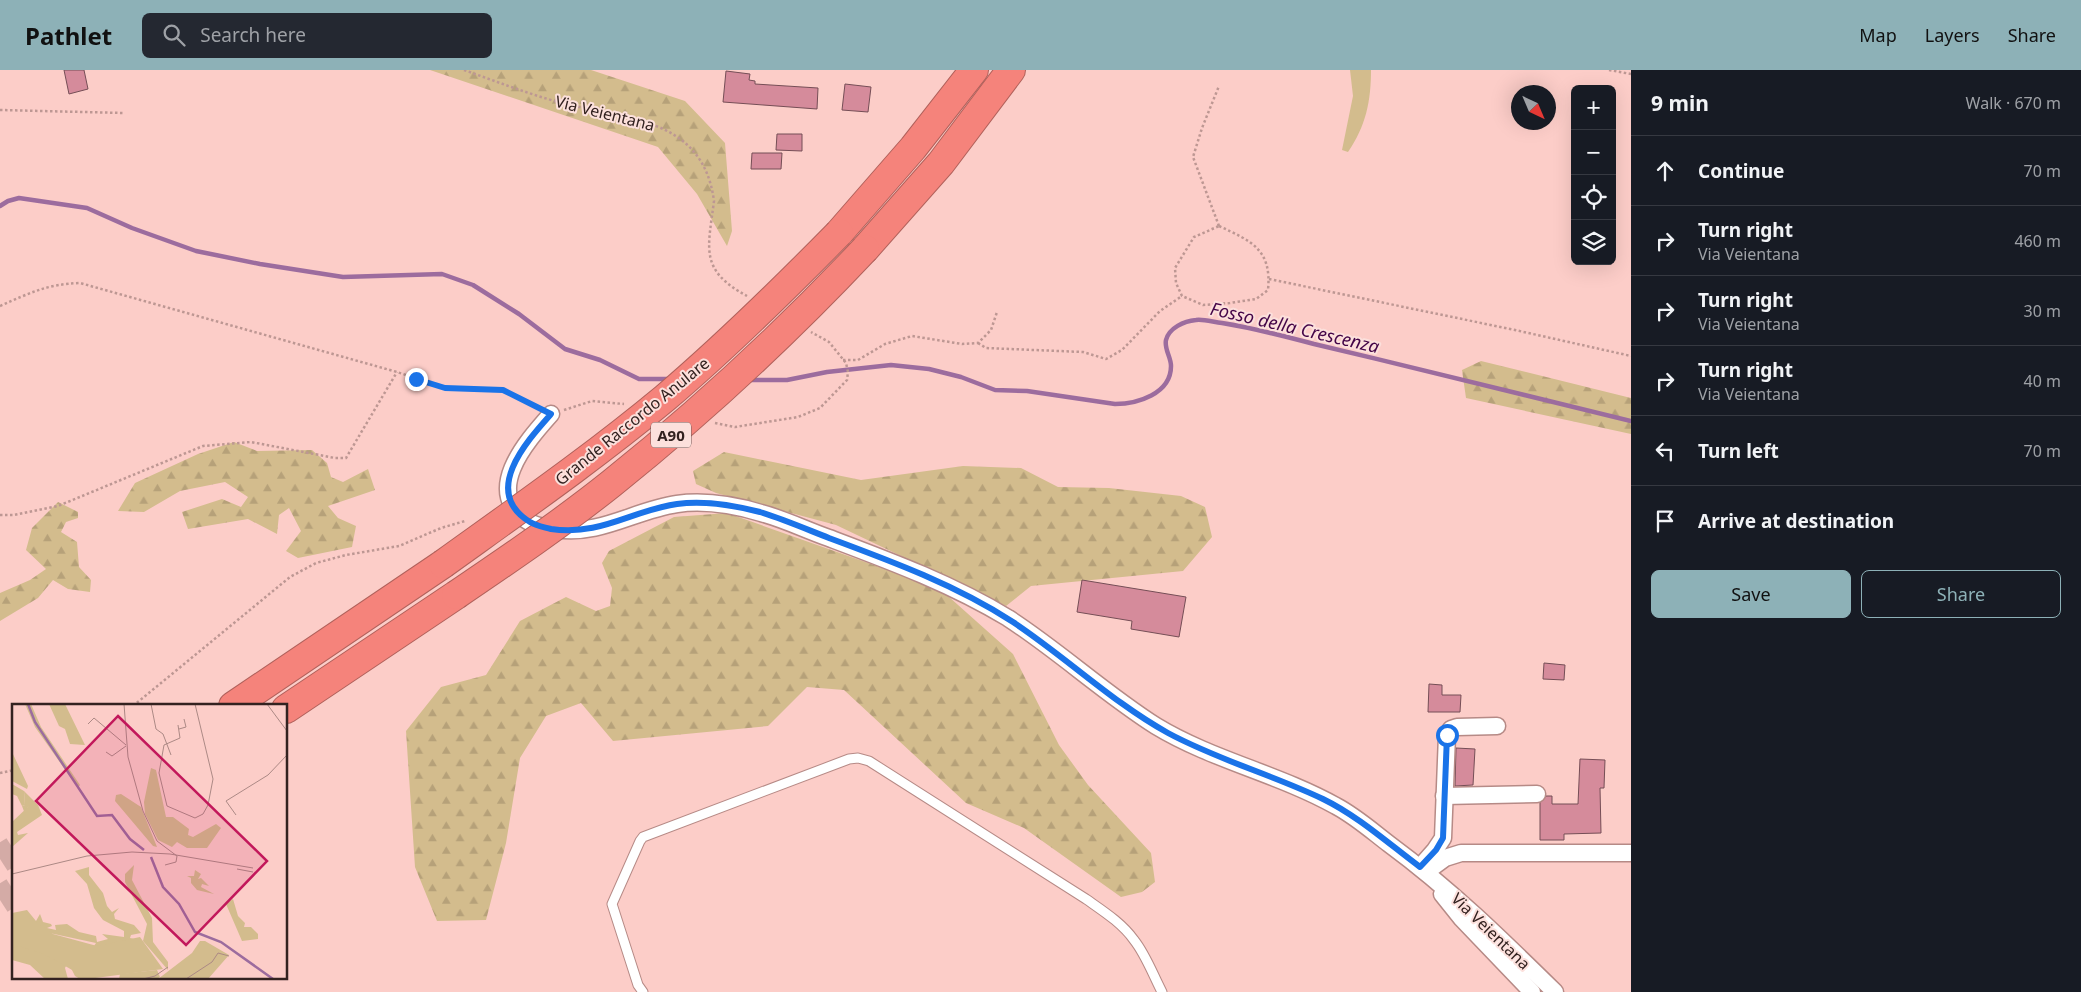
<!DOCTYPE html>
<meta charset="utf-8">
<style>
body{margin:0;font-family:"Noto Sans",sans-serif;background:#242831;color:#f1f3f6}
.controls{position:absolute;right:15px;top:15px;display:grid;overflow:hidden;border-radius:8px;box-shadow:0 5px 20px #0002}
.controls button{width:45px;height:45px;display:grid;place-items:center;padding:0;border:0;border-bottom:1px solid #363941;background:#171b24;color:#f1f3f6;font:25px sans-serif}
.compass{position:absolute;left:1511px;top:15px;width:45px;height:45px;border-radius:50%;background:#171b24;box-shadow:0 5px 20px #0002;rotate:136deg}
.stop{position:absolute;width:15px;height:15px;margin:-11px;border:4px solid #1a73e8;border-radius:50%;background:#fff}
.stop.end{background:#1a73e8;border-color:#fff;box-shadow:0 1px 5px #0008}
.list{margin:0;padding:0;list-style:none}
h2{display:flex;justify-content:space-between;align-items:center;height:65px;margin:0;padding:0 20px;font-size:21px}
h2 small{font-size:16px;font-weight:400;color:#9ea1a6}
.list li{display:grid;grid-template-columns:32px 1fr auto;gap:15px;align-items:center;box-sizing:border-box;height:70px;padding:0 20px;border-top:1px solid #363941}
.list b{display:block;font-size:19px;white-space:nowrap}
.list p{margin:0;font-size:16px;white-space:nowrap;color:#9ea1a6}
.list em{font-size:16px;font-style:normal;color:#9ea1a6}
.actions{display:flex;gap:10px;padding:15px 20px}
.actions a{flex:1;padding:11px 0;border:1px solid #8db1b7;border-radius:8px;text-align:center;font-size:18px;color:#8db1b7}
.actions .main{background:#8db1b7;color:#111}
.icon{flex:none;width:28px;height:28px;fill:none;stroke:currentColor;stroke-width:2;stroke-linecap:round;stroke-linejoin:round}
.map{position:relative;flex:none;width:1631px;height:922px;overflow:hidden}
header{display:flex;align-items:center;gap:30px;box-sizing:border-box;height:70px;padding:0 25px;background:#8db1b7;color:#111}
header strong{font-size:24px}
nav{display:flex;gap:28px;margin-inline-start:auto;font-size:18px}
.search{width:350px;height:45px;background:#242831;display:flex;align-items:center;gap:12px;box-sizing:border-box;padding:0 18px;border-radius:8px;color:#9ea1a6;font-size:19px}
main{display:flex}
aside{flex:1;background:#171b24}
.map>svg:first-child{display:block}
.grass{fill:#d3bc8d}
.forest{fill:url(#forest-firs)}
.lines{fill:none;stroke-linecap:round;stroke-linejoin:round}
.stream{stroke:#9c6c9e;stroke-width:4.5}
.building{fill:#d58b9b;stroke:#754e56}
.highway-tunnel{stroke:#d4aba6;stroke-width:28;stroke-dasharray:28 14;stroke-linecap:butt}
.lane-casing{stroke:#b68a86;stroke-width:11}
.street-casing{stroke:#b68a86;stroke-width:19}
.highway-casing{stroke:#b1615b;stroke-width:30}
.path{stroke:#bd9793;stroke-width:2.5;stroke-dasharray:2.5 2.5;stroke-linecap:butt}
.lane{stroke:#fff;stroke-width:9}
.street{stroke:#fff;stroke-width:16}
.highway{stroke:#f5837b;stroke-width:28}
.highway-bridge-casing{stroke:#b1615b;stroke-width:30;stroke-linecap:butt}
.highway-bridge{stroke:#f5837b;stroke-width:28}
.route{stroke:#1a73e8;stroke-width:6}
.labels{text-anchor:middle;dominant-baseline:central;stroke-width:4;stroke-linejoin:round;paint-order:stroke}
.shield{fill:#fce0dc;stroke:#6f5b58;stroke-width:1}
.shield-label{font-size:15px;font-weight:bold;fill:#332220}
.street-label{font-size:16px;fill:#332220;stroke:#fce0dc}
.water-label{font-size:18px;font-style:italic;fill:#440548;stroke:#fce0dc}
.inset-river{fill:none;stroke:#9c6c9e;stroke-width:2.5}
.inset-road{fill:none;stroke:#ac8985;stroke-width:1}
.view{fill:#c2185b;fill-opacity:0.15;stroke:#c2185b;stroke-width:2.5}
.inset-edge{fill:none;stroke:#332220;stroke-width:2.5}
</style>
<header>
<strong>Pathlet</strong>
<div class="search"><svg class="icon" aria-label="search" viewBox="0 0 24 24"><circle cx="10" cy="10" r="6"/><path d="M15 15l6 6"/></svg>Search here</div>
<nav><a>Map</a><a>Layers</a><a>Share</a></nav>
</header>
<main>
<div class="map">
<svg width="1631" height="922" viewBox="0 0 1631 922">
<defs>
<pattern id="forest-firs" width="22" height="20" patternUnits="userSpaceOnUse" patternTransform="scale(1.25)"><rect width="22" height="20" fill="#d3bc8d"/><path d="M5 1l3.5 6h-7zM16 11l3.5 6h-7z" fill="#b6a179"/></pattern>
</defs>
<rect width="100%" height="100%" fill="#fccdc8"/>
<!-- grass -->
<path class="grass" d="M1350,0H1371C1371,31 1366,56 1348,82L1342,80L1353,26Z"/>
<!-- forest -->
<g class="forest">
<polygon points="430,0 591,0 685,31 725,73 732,161 727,176 697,124 658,77"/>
<polygon points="1481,291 1631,328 1631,364 1466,328 1462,300"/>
<polygon points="234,372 257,381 312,380 327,393 331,407 343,412 368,399 375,420 328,436 338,448 356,456 352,477 298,488 286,481 301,461 289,438 279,445 277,464 248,449 188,459 182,442 222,429 241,437 248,427 225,412 180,421 144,442 118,441 135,413 198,384"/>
<polygon points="724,382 861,410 963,396 1021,398 1058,417 1109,418 1181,426 1205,437 1212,467 1183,501 1031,516 1006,536 836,455 716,423 696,414 693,401"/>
<polygon points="58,432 78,442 78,448 66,452 61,462 77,472 79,497 91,510 90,522 68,519 53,510 38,528 0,551 0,523 30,510 46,499 26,480 32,458"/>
<polygon points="727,443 939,518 1013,584 1059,675 1088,715 1151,783 1155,812 1142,822 1121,827 1024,758 966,733 844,620 807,617 768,656 613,671 581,633 546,646 520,688 506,773 486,850 437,851 415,797 406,661 441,617 486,605 520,551 566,527 596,541 610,536 612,518 602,493 609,481 674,447"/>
</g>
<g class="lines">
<!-- stream -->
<g class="stream">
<polyline points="0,136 8,131 19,128 87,138 132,158 196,181 260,194 343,207 442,204 473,215 519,244 565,279 600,290 639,309 669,309"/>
<path d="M747,310H787L827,302L891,295L929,299L961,307L995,320L1027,321L1115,334C1137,334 1171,324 1171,296C1171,287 1164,279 1166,270C1169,258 1184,251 1196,250C1204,249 1213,252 1222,253C1253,258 1284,266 1314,274C1420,299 1526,325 1631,351"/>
</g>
</g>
<!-- building -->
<g class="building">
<polygon points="64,0 84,0 88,19 69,24"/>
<polygon points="726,1 750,4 749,10 755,11 755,14 818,18 817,39 723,32"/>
<polygon points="845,14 871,17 868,42 842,40"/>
<polygon points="777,64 802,64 802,81 776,80"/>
<polygon points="752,83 782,83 781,99 751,99"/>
<polygon points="1082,510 1186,527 1179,567 1131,559 1132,551 1077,542"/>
<polygon points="1544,593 1565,595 1564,610 1543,609"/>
<polygon points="1429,614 1442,615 1442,625 1461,625 1460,642 1428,642"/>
<polygon points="1456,678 1475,679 1473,715 1455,716"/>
<polygon points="1580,689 1605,690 1604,718 1600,718 1601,763 1564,764 1564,770 1540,770 1540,733 1546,726 1552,726 1552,734 1578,734"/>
</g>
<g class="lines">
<!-- highway-tunnel -->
<g class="highway-tunnel">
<polyline points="0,789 14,780"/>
<polyline points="0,830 14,821"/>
</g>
<defs>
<path id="lane" d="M643,922L638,915L612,834L640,771L643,767L849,689L858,688L869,691L1086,829C1103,841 1122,853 1134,870C1146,885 1153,905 1162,922"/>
<g id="street">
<path d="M551,344C526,372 480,424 531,453C539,457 548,458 556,459C600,466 635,440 677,434C705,430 734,435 761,443C784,449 806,460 829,468C890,491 952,514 1008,548C1059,581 1104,623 1156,656C1212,690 1279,704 1336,736C1355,746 1372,761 1389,774C1450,819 1501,869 1555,922"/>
<polyline points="1444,726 1537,724"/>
<polyline points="1420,797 1435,780 1443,768 1447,665 1451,659 1457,657 1497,656"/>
<polyline points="1426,802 1445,788 1461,783 1631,783"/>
<polyline points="1442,824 1462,849 1532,922"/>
</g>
<g id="highway">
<polyline points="839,163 913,78 974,0"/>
<polyline points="865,179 941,93 1011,0"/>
<polyline points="233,636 443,494"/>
<polyline points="286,639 456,525"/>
</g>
</defs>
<!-- lane casing -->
<use href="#lane" class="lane-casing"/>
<!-- street casing -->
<use href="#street" class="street-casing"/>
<!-- highway casing -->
<use href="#highway" class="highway-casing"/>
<!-- path -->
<g class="path">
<path d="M464,0C495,11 526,23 558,32C623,49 703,46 714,131C708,179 699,200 747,226"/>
<polyline points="1609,0 1631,4"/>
<polyline points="0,40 124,43"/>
<path d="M1219,156C1251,171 1272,179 1268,220L1256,229L1230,233L1203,235L1182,226L1176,213L1175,198L1194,167Z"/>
<polyline points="1219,156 1193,87 1202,58 1219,16"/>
<polyline points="1269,209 1515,260 1631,286"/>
<path d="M0,236C30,223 47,214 80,213L397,302L445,318L503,320L538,337"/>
<polyline points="978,273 986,278 1083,282 1106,289 1122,280 1160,241 1182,226"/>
<polyline points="843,290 858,290 885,274 912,266 962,274 978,273 991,260 997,242"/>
<polyline points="564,340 592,331 624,334"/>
<polyline points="715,353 735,357 798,347 820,338 847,310 848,302 846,293 829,272 811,262"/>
<polyline points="0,445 14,445 58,436 203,376 251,372 335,388 346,388 397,302"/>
<polyline points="133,636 290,507 316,493 346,485 399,476 441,458 465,451"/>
<polyline points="0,703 14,700"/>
</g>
<!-- lane -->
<use href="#lane" class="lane"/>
<!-- street -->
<use href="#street" class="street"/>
<!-- highway -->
<use href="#highway" class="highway"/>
<defs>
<g id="highway-bridge">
<path d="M443,494C518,440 594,387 665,328C726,276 783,220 839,163"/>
<path d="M456,525C509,489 562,453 612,413C702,341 786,263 865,179"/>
</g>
</defs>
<!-- highway-bridge casing -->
<use href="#highway-bridge" class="highway-bridge-casing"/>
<!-- highway-bridge -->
<use href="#highway-bridge" class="highway-bridge"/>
</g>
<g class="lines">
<!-- route -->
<path class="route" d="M416,309L445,318L503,320L551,344C526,372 481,422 530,452C536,456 544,457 551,459C601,466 630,441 677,434C704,430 733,435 760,442C783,449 806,459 829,468C891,491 956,515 1013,552C1066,587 1112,632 1168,663C1218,690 1273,705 1323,729C1358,746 1389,774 1420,797L1436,780L1443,768L1447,665"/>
</g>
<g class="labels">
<!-- shield labels -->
<rect class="shield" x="651" y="352.5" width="40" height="25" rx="4"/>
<g class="shield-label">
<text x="671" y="365">A90</text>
</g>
<!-- street labels -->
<g class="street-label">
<text transform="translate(605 43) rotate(14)">Via Veientana</text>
<text transform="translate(632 351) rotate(-39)">Grande Raccordo Anulare</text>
<text transform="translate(1491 861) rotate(44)">Via Veientana</text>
</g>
<!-- water labels -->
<g class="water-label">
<text transform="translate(1295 257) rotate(13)">Fosso della Crescenza</text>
</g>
</g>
<!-- overview -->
<g transform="translate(12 634)">
<rect width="275" height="275" fill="#fccdc8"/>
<path d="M12,87L26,101L16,103L13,110L10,102L13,101Z" fill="#d3bc8d"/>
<path d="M13,0H19L29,23L68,81L66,84L23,23ZM37,0H53L73,41L58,40L53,25L47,22ZM0,48L16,82L15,85L0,77ZM139,64L144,66L154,113H161L177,125L176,131L181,133L204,120L209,124L195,144H175L165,138L160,143L146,136L133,110L132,98ZM0,80L12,87L13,101L10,102L5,92L0,90ZM109,90L129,103L145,143L141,142L103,97L104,91ZM18,101H26L30,111L5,128L6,131L16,129L0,143V118ZM122,161L120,176L140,214L141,238L156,258V266L131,237L135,220L113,178V170ZM77,163V171L91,189L95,202L100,208L107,204L102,210L103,215L122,221L129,229L119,231L118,234L122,235L102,243L82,242L84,239L0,221V209L15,206L24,217L28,210L31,218L39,220L40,222L35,224L44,226L43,221L55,220L67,228L84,232L85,238L96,235L90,230L112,233V227L91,216L82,204L75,180L63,167ZM183,166L189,170L186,175L189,174L197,182L190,180L189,183L202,190L185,186L179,179V174L175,172H182ZM221,195L226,212L233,219L232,223H239L246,230V235L230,237L214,200ZM12,237L13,241L33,248L44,244L53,246L57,257L84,270L78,269L80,275H68L63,272L56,258L53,264L56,275H33L18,261L0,256V239ZM145,266L148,273L145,275H107L108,270Z" fill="#d3bc8d"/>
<path d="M12,210L41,230L85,242L128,233L151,265L76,275L32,250L7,242L0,244V211ZM188,237H193L217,251L196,275H146L180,249Z" fill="#d3bc8d"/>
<path class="inset-river" d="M16,0L23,18L85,112L100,111L118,135L132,146M139,153L151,183L167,200L183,228L209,238L261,275"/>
<path class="inset-road" d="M112,0L116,53L131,107L145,137L165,152L164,158L153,161M139,0L144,25L151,30L159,51M255,0L275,27M76,20L82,14L114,41M166,21L168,34L152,41L147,69L155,102L183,114L191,110L196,101L201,75L183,0M167,25L174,23L172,15M94,48L100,52L114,42M224,111L214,97L256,71L275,51M225,165L241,168M0,170L75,152L120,148L158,150L241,164M131,275L143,272L156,263M174,275L200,258L206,249L217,252"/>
<path class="view" d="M106,12L255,157L174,241L24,97Z"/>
<rect width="275" height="275" class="inset-edge"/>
</g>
</svg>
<div class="controls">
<button>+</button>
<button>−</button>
<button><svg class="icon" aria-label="locate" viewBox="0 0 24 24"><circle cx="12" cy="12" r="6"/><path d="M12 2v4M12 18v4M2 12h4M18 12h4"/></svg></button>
<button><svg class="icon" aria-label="layers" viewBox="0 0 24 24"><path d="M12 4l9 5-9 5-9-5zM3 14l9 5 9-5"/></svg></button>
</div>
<svg class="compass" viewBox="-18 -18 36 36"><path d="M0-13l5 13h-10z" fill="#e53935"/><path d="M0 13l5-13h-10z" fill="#9ea1a6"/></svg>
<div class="stop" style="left:1447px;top:665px"></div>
<div class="stop end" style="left:416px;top:309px"></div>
</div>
<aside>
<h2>9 min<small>Walk · 670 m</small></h2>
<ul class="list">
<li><svg class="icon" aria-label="ahead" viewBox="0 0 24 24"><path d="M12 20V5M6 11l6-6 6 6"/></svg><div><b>Continue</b></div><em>70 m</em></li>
<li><svg class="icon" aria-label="right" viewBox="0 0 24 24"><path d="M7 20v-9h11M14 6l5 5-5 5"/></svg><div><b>Turn right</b><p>Via Veientana</p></div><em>460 m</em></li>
<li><svg class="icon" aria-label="right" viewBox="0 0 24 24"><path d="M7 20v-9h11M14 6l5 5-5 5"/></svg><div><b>Turn right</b><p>Via Veientana</p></div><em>30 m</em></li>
<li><svg class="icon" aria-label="right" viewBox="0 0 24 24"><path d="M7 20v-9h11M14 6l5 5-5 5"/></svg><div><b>Turn right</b><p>Via Veientana</p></div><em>40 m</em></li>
<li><svg class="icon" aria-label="left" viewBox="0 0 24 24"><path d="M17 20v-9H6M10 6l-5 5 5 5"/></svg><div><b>Turn left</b></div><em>70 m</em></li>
<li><svg class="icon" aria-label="arrive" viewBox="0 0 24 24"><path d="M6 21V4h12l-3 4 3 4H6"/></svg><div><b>Arrive at destination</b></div></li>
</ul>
<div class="actions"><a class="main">Save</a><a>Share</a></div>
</aside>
</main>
